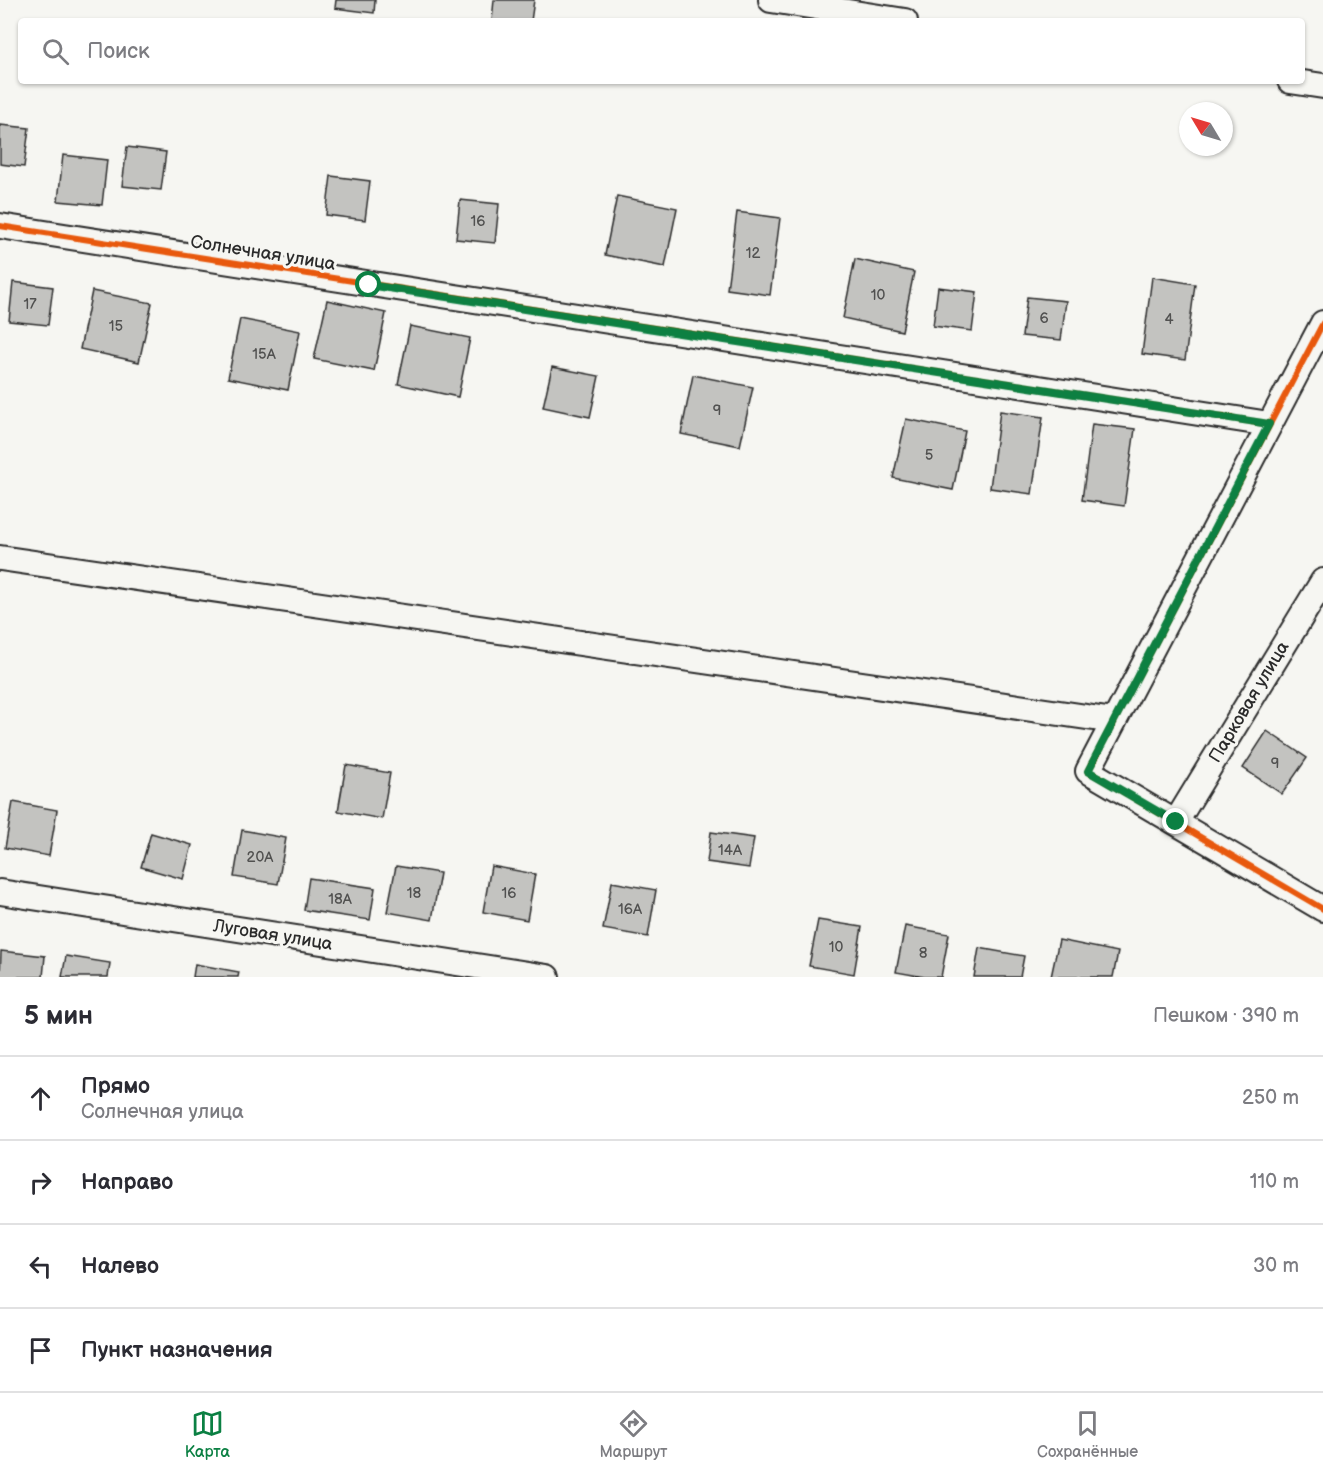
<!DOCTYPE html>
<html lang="ru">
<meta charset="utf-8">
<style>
body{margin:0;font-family:"Balsamiq Sans",sans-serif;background:#f2f2f3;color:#2b2b33}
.compass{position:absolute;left:1179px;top:102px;width:54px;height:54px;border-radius:50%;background:#fff;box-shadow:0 2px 4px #0004;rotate:308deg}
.stop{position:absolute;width:18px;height:18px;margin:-14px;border:4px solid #0b8043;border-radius:50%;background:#fff}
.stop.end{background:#0b8043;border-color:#fff;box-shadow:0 2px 6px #0008}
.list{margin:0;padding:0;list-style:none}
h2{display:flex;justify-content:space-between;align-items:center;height:78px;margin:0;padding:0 24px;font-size:26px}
h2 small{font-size:20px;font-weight:400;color:#7c7c81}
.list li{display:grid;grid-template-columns:39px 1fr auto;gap:18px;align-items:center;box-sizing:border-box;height:84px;padding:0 24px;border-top:2px solid #e1e1e2}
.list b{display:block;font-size:22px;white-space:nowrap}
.list p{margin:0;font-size:20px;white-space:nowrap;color:#7c7c81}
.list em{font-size:20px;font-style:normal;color:#7c7c81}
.icon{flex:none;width:33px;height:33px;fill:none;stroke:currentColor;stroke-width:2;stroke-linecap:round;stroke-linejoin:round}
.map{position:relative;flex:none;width:1323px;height:977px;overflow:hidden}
.search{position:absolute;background:#fff;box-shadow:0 2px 4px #0004;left:18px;right:18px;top:18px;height:66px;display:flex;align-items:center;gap:15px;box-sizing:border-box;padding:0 21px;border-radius:6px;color:#7c7c81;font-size:22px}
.sheet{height:414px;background:#fff}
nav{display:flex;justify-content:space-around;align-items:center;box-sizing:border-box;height:84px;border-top:2px solid #e1e1e2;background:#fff;font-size:16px;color:#7c7c81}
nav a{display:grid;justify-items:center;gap:3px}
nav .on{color:#0b8043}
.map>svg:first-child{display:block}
.building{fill:#c3c3c0;stroke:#2b2b2b;stroke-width:1.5}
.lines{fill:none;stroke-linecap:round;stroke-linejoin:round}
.minor-casing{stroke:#2b2b2b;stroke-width:28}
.minor{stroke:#f6f6f2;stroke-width:24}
.cycleway-casing{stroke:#f6f6f2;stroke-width:10}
.cycleway{stroke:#e8590c;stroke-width:6}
.route{stroke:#0b8043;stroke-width:8}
.labels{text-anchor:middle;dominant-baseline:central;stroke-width:6;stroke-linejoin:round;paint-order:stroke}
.number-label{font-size:15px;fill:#515150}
.street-label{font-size:18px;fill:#2b2b2b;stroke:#f6f6f2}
</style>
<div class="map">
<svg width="1323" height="977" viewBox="0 0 1323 977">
<rect width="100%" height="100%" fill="#f6f6f2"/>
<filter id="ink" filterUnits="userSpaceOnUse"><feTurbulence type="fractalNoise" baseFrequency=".0167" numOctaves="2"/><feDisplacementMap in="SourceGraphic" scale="12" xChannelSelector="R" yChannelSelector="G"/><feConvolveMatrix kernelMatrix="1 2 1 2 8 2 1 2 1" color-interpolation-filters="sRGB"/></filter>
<g filter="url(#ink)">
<!-- building -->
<g class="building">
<polygon points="336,0 375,0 374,13 335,8"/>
<polygon points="494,0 534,0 531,21 492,21"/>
<polygon points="0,125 29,128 24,167 0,164"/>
<polygon points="127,147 166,152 161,190 122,186"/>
<polygon points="63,155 107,160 102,205 58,201"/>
<polygon points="331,176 370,181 365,220 326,215"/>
<polygon points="617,196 677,208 665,267 605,255"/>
<polygon points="460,200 499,204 495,243 456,239"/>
<polygon points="737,212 780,218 770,295 727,289"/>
<polygon points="855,259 914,272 902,331 843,318"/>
<polygon points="1152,277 1195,284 1185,360 1142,354"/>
<polygon points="13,282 53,287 48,325 9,321"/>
<polygon points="938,287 977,292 972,331 933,326"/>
<polygon points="92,291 152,303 139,362 80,349"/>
<polygon points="1027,297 1066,301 1061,340 1022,336"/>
<polygon points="327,300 386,313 374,371 314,359"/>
<polygon points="240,319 300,331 288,390 228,378"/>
<polygon points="410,326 470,338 458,397 398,384"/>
<polygon points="552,367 599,376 590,417 543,407"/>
<polygon points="693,375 753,387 740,446 681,434"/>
<polygon points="1000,411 1043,417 1032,494 990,488"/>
<polygon points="906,419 965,431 953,490 893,478"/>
<polygon points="1092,424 1135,429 1124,506 1082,500"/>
<polygon points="1267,731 1307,758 1282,794 1243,768"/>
<polygon points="346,765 390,773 382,819 338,811"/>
<polygon points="13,802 57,810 49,856 5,848"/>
<polygon points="242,830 286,838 278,884 234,877"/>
<polygon points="711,832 754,838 749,868 707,862"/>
<polygon points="151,833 192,845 183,879 141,867"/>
<polygon points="396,866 440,873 432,920 387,912"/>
<polygon points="491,866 535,874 527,920 483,912"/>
<polygon points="309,878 375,888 370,920 304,910"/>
<polygon points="612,882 656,890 648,937 603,929"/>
<polygon points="818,920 862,927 854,974 809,966"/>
<polygon points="905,926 949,934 941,977 925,977 896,972"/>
<polygon points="1059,940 1118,952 1113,977 1051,977"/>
<polygon points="979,948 1024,956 1020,977 974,977"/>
<polygon points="1,951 45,956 43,977 0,977"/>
<polygon points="66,956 110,963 108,977 62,977"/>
<polygon points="195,964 239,972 238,977 193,977"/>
</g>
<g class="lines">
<defs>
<g id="minor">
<polyline points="771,0 905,21"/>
<polyline points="1290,81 1323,86"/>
<polyline points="0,226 1269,424"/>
<polyline points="1323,323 1088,771 1323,909"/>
<polyline points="0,558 1114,721"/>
<polyline points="1176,822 1323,581"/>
<polyline points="0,892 547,977"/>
</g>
</defs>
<!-- minor casing -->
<use href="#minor" class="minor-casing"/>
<!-- minor -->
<use href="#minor" class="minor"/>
<defs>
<g id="cycleway">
<polyline points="0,226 1269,424"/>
<polyline points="1323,323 1088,771 1323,909"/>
</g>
</defs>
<!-- cycleway casing -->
<use href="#cycleway" class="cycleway-casing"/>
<!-- cycleway -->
<use href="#cycleway" class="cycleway"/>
</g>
</g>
<g class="lines" filter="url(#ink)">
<!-- route -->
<polyline class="route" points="369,285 1269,424 1088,771 1176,822"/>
</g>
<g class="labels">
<!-- number labels -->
<g class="number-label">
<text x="478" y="221">16</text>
<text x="753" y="253">12</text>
<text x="878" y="295">10</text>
<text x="30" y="304">17</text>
<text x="1044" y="318">6</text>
<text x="1169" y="319">4</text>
<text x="116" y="326">15</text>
<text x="264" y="354">15А</text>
<text x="717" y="410">9</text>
<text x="929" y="455">5</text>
<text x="1275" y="763">9</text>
<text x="730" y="850">14А</text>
<text x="260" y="857">20А</text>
<text x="414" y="893">18</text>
<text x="509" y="893">16</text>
<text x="340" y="899">18А</text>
<text x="630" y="909">16А</text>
<text x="836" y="947">10</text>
<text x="923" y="953">8</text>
</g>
<!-- street labels -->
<g class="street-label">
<text transform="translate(263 253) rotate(9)">Солнечная улица</text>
<text transform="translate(1249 702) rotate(-59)">Парковая улица</text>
<text transform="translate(273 935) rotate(9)">Луговая улица</text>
</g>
</g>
</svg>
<svg class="compass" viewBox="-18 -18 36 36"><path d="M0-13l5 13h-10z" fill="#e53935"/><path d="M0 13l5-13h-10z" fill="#7c7c81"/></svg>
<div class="stop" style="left:369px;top:285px"></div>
<div class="stop end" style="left:1176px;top:822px"></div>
<div class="search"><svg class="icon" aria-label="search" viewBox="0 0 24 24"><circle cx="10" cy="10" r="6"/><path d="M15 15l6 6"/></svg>Поиск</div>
</div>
<section class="sheet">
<h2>5 мин<small>Пешком · 390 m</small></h2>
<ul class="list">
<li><svg class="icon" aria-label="ahead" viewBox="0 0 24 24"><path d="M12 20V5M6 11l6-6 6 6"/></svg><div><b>Прямо</b><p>Солнечная улица</p></div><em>250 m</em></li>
<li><svg class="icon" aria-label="right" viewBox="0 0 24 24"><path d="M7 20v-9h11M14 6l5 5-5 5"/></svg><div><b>Направо</b></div><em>110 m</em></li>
<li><svg class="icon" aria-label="left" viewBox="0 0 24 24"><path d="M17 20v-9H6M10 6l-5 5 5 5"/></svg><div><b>Налево</b></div><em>30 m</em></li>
<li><svg class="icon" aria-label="arrive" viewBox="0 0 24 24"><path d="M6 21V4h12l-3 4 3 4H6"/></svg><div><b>Пункт назначения</b></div></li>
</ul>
</section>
<nav>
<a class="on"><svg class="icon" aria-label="map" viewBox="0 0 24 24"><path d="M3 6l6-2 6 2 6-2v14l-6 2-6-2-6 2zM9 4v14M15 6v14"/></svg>Карта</a>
<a><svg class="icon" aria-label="directions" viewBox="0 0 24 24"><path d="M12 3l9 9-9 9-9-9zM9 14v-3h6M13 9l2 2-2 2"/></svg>Маршрут</a>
<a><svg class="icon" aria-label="saved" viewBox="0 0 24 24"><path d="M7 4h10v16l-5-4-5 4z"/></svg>Сохранённые</a>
</nav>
